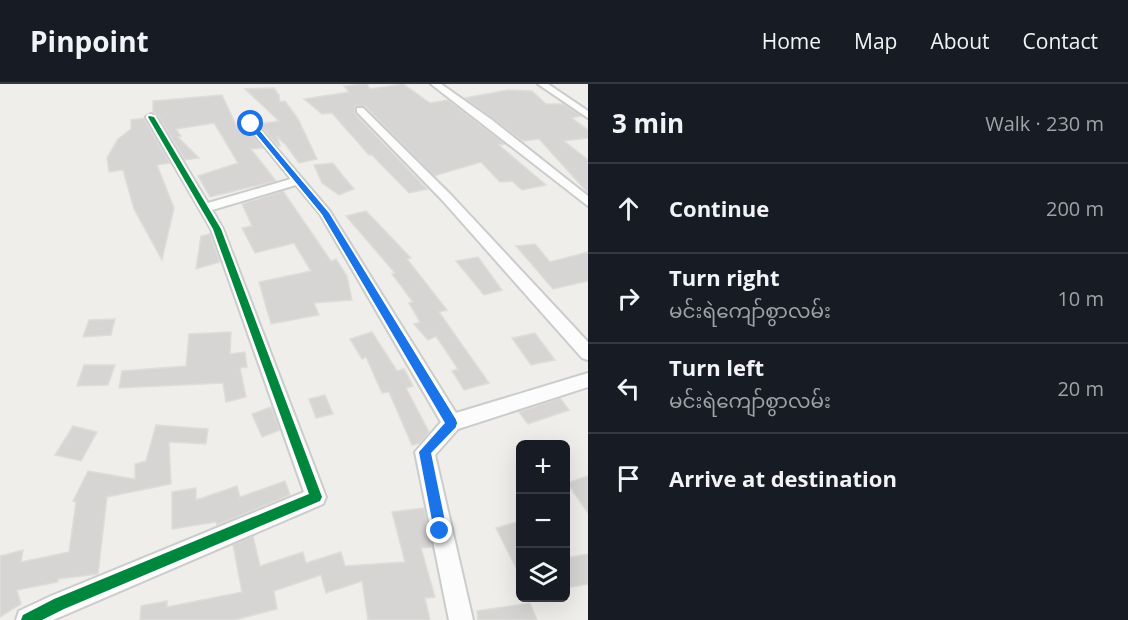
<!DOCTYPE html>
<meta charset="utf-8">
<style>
body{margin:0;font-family:"Open Sans","Noto Sans Myanmar",sans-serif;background:#242831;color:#f1f3f6}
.controls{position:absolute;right:18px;bottom:18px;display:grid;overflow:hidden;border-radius:9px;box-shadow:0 6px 24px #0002}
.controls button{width:54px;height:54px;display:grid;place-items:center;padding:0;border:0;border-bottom:2px solid #363941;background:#171b24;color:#f1f3f6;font:30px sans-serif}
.stop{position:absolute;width:18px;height:18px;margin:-14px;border:4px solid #1a73e8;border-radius:50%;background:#fff}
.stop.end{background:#1a73e8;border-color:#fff;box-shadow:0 2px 6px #0008}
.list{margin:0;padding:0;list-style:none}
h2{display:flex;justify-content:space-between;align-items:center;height:78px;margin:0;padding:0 24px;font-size:26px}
h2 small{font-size:20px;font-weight:400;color:#9ea1a6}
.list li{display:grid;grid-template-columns:39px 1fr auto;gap:18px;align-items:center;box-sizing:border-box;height:90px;padding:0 24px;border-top:2px solid #363941}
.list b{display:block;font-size:22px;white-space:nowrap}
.list p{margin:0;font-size:20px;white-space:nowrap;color:#9ea1a6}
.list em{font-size:20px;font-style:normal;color:#9ea1a6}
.icon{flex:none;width:33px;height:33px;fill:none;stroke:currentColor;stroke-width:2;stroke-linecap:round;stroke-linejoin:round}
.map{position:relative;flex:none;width:588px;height:536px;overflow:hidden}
header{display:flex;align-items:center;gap:36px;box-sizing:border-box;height:84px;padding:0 30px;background:#171b24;border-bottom:2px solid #363941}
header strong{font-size:28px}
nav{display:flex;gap:33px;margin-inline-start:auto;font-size:21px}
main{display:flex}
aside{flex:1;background:#171b24}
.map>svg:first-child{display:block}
.building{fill:#d6d5d3;stroke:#deddd9;stroke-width:1.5}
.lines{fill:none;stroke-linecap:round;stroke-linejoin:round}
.minor-casing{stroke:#cbcccc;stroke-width:4}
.minor{fill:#fdfcfc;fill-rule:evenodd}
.cycleway-casing{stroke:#fff;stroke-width:4}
.cycleway{fill:#00873e;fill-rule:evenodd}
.route{fill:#1a73e8}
</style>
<header>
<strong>Pinpoint</strong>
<nav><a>Home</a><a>Map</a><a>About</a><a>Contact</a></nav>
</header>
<main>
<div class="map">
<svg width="588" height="536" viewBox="0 0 588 536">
<rect width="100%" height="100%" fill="#efeeea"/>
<!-- building -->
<g class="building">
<polygon points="367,0 370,5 403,0 430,19 448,16 505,60 499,61 546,101 522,106 512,97 500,98 481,78 434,92 365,22 355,22 355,30 427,105 409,109 372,71 369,71 332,29 322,30 304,15 349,8 344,2"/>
<polygon points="274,4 279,11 280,18 285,17 298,35 317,75 299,79 286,61 277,53 280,62 278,62 259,40 279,37 245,5"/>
<polygon points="508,6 532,7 546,20 563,20 581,32 572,34 588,46 588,54 564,57 588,76 588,109 539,55 523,57 465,14"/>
<polygon points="222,11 237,43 245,42 263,64 251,65 276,97 210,113 198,92 238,79 219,47 214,39 176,45 181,52 178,53 199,74 185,76 158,32 153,28 153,17"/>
<polygon points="144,34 170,79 157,81 174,124 162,176 134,125 123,86 109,88 107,74 118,55 131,45 131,36"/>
<polygon points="333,79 343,92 354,105 339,111 322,99 314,81"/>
<polygon points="283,107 331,177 336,175 347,192 352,216 314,219 319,231 271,240 259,198 311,187 294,159 255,169 242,144 252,142 242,120"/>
<polygon points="366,127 411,174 407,175 447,226 439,228 489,299 464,306 452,287 458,285 436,252 428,256 414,240 420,238 409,219 413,218 392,190 395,189 346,132"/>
<polygon points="210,150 220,178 196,185 201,152"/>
<polygon points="535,160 550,178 588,168 588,197 553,205 516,162"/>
<polygon points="478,173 502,206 484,211 456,177"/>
<polygon points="115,235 111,251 83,253 89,236"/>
<polygon points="231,248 230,270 245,268 247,283 240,284 246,313 226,318 223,299 119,304 122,287 186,282 189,250"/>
<polygon points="372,248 397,287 404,285 413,302 406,304 429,348 420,359 412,361 389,308 382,309 366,273 362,275 350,255"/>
<polygon points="535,249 555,276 531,281 512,254"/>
<polygon points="84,281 115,281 108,301 77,302"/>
<polygon points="325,311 333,330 316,334 309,315"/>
<polygon points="560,314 569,326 528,340 519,328"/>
<polygon points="271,323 280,346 262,353 252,330"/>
<polygon points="156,341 208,345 206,360 169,358 171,400 107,413 98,490 58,495 58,498 17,506 21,520 0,533 0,472 23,466 21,478 69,468 76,418 73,417 88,387 135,395 135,380 146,377"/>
<polygon points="73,342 97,348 81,377 55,371"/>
<polygon points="588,392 588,429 567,399"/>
<polygon points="285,397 290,411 217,441 216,438 172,445 172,408 196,404 196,416 237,402 240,413"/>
<polygon points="424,424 432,463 421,464 435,513 425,514 430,536 368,536 362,497 326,509 321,491 274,507 277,525 234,536 140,536 141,522 167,517 167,523 242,508 233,461 253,452 260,482 303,468 306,479 341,468 345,482 405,478 392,428"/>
<polygon points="520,437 520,492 496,444"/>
<polygon points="588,470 588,500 566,504 566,474"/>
<polygon points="530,519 537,536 478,536 477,527"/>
</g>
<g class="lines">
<defs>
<g id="minor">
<polygon points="431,0 441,0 492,36 588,112 588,122"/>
<polygon points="538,0 548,0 588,27 588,34"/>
<polygon points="357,24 363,24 451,111 588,258 588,276 582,274 443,117 357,28"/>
<polygon points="151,30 156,33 208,119 291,95 246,40 254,38 329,126 456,329 588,289 588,303 458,345 435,371 473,536 449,536 415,368 441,338 320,130 296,101 212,126 223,145 326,413 323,420 53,536 16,536 19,527 51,512 304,408 211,145 146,33"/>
</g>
</defs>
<!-- minor casing -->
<use href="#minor" class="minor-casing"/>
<!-- minor -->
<use href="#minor" class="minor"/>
<defs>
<g id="cycleway">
<polygon points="149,32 154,33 221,145 322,413 320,417 64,525 42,536 21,536 23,531 54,515 309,410 213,145 148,33"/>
<polygon points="249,39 253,39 328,129 456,336 457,339 456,342 452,344 448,342 322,130 249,41"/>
</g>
</defs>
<!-- cycleway casing -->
<use href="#cycleway" class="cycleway-casing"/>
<!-- cycleway -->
<use href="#cycleway" class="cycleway"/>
</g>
<!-- route -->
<polygon class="route" points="253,39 329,129 456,336 456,343 431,369 447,447 445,452 440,454 434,447 419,368 445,339 322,130 248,40"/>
</svg>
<div class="controls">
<button>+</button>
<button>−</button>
<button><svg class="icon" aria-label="layers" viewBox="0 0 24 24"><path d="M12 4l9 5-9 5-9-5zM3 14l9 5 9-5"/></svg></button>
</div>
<div class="stop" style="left:251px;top:40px"></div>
<div class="stop end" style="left:440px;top:447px"></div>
</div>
<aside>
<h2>3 min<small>Walk · 230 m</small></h2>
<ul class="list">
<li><svg class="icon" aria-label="ahead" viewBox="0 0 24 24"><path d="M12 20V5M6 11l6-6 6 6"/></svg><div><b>Continue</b></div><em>200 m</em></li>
<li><svg class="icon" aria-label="right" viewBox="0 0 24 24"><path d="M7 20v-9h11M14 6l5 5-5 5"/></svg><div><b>Turn right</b><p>မင်းရဲကျော်စွာလမ်း</p></div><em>10 m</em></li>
<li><svg class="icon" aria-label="left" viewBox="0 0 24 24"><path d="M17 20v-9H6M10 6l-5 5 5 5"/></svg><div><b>Turn left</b><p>မင်းရဲကျော်စွာလမ်း</p></div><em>20 m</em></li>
<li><svg class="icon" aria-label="arrive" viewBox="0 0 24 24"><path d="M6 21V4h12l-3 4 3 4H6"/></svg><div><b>Arrive at destination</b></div></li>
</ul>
</aside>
</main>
